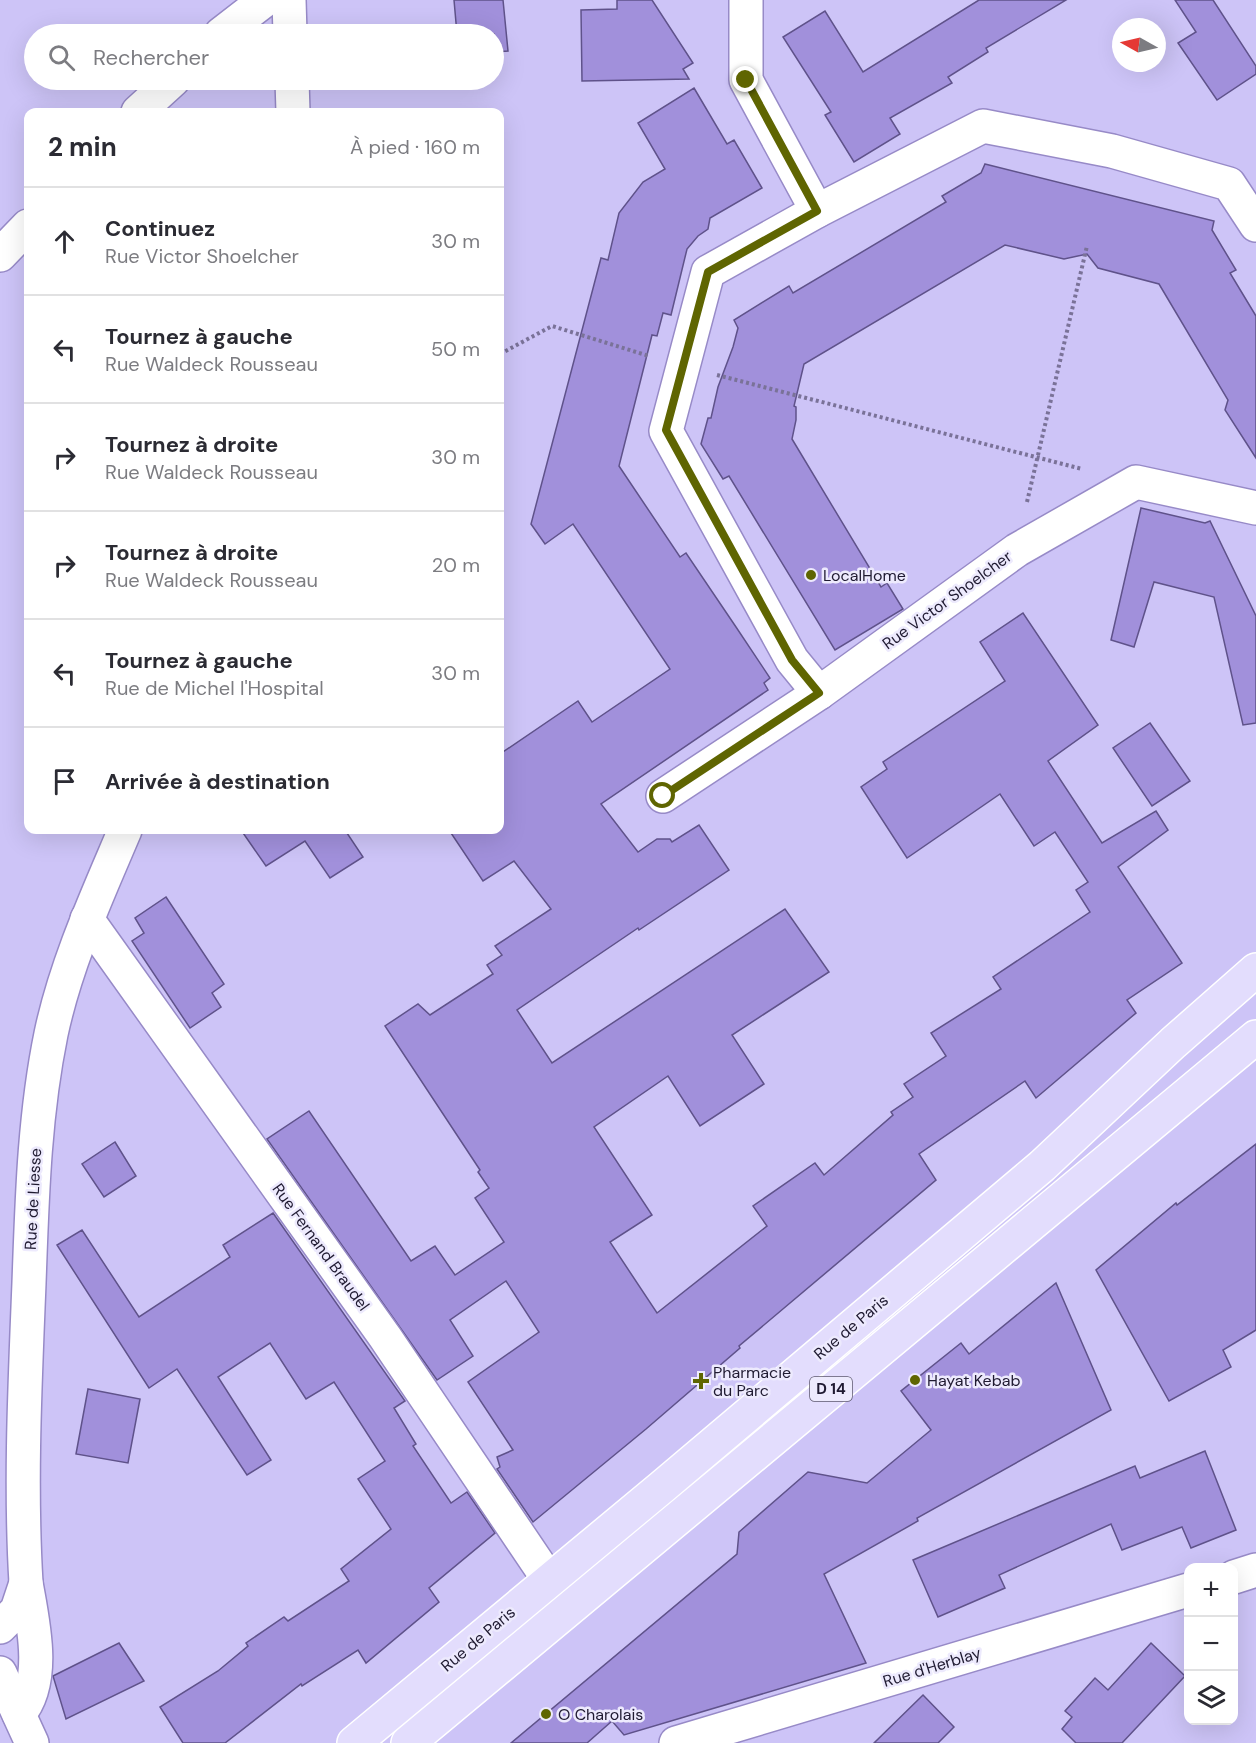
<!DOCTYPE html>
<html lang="fr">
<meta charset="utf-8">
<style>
body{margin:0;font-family:"DM Sans",sans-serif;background:#f2f2f3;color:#2b2b33}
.controls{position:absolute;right:18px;bottom:18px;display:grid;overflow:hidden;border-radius:12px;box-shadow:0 6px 24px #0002}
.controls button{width:54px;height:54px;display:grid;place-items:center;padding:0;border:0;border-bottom:2px solid #e1e1e2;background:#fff;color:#2b2b33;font:30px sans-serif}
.compass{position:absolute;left:1112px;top:18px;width:54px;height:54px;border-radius:50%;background:#fff;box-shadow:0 6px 24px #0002;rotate:278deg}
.stop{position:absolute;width:18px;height:18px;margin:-14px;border:4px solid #5f6501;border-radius:50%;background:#fff}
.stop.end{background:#5f6501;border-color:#fff;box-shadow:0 2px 6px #0008}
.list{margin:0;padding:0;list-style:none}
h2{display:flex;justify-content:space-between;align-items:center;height:78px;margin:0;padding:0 24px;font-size:26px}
h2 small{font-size:20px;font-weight:400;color:#7c7c81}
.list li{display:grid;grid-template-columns:39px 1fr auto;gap:18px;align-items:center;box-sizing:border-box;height:108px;padding:0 24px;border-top:2px solid #e1e1e2}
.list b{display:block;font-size:22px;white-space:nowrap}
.list p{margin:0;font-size:20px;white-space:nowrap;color:#7c7c81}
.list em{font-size:20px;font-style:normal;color:#7c7c81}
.icon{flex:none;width:33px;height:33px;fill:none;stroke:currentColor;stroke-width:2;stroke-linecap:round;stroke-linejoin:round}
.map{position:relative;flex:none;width:1256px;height:1743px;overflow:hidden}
.search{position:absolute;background:#fff;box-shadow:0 6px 24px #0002;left:24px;top:24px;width:480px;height:66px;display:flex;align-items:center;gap:15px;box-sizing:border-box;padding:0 21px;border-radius:33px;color:#7c7c81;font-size:22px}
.panel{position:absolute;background:#fff;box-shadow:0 6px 24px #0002;left:24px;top:108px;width:480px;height:726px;border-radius:12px}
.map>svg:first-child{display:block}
.building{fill:#a190db;stroke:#5f528a;stroke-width:1.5}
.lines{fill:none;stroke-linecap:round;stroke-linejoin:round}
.minor-casing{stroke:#978ac7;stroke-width:36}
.primary-casing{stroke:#fff;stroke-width:36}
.path{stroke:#7a7298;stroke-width:4;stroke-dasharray:3 3;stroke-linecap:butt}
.minor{stroke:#fff;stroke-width:33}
.primary{stroke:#e3ddfd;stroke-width:33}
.route{stroke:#5f6501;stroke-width:8}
.poi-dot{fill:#5f6501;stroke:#edeafd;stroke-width:2}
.labels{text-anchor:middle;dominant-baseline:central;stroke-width:5;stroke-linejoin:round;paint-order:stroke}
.shield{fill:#edeafd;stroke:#5d586e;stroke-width:1.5}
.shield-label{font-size:15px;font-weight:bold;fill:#1f1a31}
.poi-label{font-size:16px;fill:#1f1a31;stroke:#edeafd;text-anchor:start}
.street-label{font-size:16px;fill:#1f1a31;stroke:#edeafd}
</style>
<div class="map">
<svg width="1256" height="1743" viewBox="0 0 1256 1743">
<rect width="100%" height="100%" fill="#cdc4f7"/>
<!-- building -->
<g class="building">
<polygon points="454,0 503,0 508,51 494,52 494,34 457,34"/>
<polygon points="617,0 652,0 693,63 683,69 689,79 582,81 581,10 617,9"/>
<polygon points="979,0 1066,0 986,48 988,52 948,77 952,83 890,118 900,134 854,162 825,115 831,112 783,37 825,11 863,72"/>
<polygon points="1175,0 1213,0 1256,66 1256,74 1217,100 1178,43 1196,32"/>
<polygon points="694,88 727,144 734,140 762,188 710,218 708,229 698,236 687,249 671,315 663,313 657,336 652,335 619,466 680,557 686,553 736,627 770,678 764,683 768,690 601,804 638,852 657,839 670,839 672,842 699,825 729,870 639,930 638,928 517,1010 552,1063 785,909 829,972 732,1035 764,1084 700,1126 668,1076 594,1127 652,1215 610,1242 657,1313 767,1226 753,1206 815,1163 824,1175 893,1115 891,1112 913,1097 904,1084 946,1056 931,1033 1001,989 993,977 1090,912 1076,890 1088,882 1055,832 1034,846 1000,794 907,858 861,787 887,769 883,762 1005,681 980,642 1023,613 1098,725 1048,761 1102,843 1156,811 1168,830 1118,867 1182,963 1127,1000 1136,1013 1036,1098 1025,1081 919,1154 936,1180 739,1346 740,1348 646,1429 533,1522 497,1469 500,1467 497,1457 513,1450 468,1382 539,1332 506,1281 450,1320 473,1356 437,1380 267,1139 309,1111 411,1261 435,1246 455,1275 504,1242 475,1198 489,1188 478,1172 480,1170 385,1026 418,1004 430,1015 493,974 487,965 502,955 495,946 551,909 514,861 483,881 449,830 500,830 500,754 578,701 592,722 670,669 573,524 545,544 531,524 601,258 608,260 619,213 643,182 665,169 638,123"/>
<polygon points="985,164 1214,221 1212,230 1236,270 1230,273 1256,316 1256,458 1225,410 1228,400 1159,284 1098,268 1087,254 1064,259 1005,245 804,364 794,406 796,407 796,420 792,439 881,587 887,583 903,609 835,650 729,476 723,479 701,444 708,418 711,418 718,387 733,347 738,328 734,320 789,286 793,293 946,202 942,196 981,173"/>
<polygon points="1141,508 1205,523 1210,521 1256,616 1256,723 1243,725 1214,597 1154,582 1134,647 1111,640"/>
<polygon points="1150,723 1190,781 1152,806 1113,748"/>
<polygon points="241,830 345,830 363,857 330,878 305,841 266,866"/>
<polygon points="166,897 224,984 212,993 221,1007 190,1028 132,941 144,933 135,918"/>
<polygon points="115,1142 136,1176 104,1197 82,1164"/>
<polygon points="1256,1144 1256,1330 1223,1350 1231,1367 1169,1401 1096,1270 1176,1203 1177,1205"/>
<polygon points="273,1213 405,1401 394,1408 416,1444 413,1446 451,1503 467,1492 495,1533 429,1588 439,1602 366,1663 358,1650 302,1686 301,1684 225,1743 183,1743 160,1707 218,1671 248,1646 246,1643 284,1617 288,1621 349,1581 341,1569 391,1529 358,1479 385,1461 334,1382 306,1399 270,1343 218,1377 271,1460 247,1475 177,1369 149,1388 57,1245 82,1230 139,1317 230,1257 223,1245"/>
<polygon points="1056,1283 1111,1410 917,1518 918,1521 824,1574 866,1663 624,1735 612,1721 587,1743 511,1743 737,1554 739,1532 808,1472 867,1483 931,1430 901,1391 961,1343 969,1354"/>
<polygon points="88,1389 140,1399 128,1463 76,1454"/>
<polygon points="1205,1451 1236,1530 1191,1548 1182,1527 1122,1550 1111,1524 999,1575 1005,1588 938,1617 913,1560 1135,1466 1140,1478"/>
<polygon points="119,1643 144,1681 66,1719 53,1676"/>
<polygon points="1151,1643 1185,1676 1122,1743 1076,1743 1062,1729 1072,1717 1065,1711 1095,1678 1108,1690"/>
<polygon points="923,1695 954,1727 938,1743 874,1743"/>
</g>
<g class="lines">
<defs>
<g id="minor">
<polyline points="289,0 290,34"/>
<polyline points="746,0 746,80 817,211"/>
<polyline points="221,34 265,0"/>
<polyline points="292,80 293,112"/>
<polyline points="138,112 173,80"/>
<polyline points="0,255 28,226"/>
<polyline points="819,693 792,660 666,431 708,272 817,211 983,126 1112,151 1229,184 1256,225"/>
<polyline points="663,796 819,693 1017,550 1136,482 1256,508"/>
<polyline points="87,919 385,1337 549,1580"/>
<polyline points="1234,1577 1256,1570"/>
<path d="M26,1583C20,1484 25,1383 29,1283C32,1200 34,1117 51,1034C66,963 97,896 125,830"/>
<path d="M0,1627L17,1610L26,1583C33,1622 47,1682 19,1714"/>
<polyline points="0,1673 32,1743"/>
<polyline points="676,1743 1188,1590"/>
</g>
<g id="primary">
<polyline points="354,1743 662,1487 1042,1166 1173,1043 1256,970"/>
<polyline points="408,1743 1256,1037"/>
</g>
</defs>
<!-- minor casing -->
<use href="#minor" class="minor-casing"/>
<!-- primary casing -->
<use href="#primary" class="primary-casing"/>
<!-- path -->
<g class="path">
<polyline points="500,354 552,326 649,356"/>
<polyline points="717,375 1082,469"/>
<polyline points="1027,502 1087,246"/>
</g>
<!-- minor -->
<use href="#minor" class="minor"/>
<!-- primary -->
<use href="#primary" class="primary"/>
</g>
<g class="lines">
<!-- route -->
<polyline class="route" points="663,796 819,693 792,660 666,430 708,272 817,211 746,80"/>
</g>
<!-- markers -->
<g class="poi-dot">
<circle cx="811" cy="575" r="6"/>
<circle cx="915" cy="1380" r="6"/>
<path d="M698 1372h6v6h6v6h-6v6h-6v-6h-6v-6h6z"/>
<circle cx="546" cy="1714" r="6"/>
</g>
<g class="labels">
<!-- shield labels -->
<rect class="shield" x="810" y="1377" width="42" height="24" rx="4.5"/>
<g class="shield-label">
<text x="831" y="1389">D 14</text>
</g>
<!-- poi labels -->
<g class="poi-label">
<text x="823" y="575">LocalHome</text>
<text x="713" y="1372">Pharmacie<tspan x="713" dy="18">du Parc</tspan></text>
<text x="927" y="1380">Hayat Kebab</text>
<text x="558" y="1714">O Charolais</text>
</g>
<!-- street labels -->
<g class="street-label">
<text transform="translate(947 600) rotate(-36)">Rue Victor Shoelcher</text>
<text transform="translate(33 1199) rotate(-87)">Rue de Liesse</text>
<text transform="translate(321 1247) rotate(54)">Rue Fernand Braudel</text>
<text transform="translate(851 1327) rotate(-40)">Rue de Paris</text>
<text transform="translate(478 1639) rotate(-40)">Rue de Paris</text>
<text transform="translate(932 1667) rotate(-17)">Rue d'Herblay</text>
</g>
</g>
</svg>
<div class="controls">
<button>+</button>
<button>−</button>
<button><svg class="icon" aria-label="layers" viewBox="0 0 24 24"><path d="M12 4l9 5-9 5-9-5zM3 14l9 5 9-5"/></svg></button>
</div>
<svg class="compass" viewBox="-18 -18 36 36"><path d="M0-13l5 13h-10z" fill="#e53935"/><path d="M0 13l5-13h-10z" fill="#7c7c81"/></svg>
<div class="stop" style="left:663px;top:796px"></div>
<div class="stop end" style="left:746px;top:80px"></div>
<div class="search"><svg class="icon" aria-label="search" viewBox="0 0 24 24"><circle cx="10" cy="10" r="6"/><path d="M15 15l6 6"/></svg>Rechercher</div>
<section class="panel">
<h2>2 min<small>À pied · 160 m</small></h2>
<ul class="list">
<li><svg class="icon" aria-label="ahead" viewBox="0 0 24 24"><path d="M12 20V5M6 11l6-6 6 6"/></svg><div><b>Continuez</b><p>Rue Victor Shoelcher</p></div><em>30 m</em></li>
<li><svg class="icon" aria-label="left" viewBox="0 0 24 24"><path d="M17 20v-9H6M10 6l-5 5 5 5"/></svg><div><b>Tournez à gauche</b><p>Rue Waldeck Rousseau</p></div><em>50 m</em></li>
<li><svg class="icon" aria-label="right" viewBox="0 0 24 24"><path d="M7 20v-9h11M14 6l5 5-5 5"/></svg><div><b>Tournez à droite</b><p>Rue Waldeck Rousseau</p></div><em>30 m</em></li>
<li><svg class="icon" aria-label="right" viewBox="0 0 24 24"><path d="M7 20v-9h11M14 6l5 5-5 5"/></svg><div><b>Tournez à droite</b><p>Rue Waldeck Rousseau</p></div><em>20 m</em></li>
<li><svg class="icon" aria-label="left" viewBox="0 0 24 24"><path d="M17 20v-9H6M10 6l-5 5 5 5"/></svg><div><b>Tournez à gauche</b><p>Rue de Michel l'Hospital</p></div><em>30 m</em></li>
<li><svg class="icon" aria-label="arrive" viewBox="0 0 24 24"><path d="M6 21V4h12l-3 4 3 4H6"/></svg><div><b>Arrivée à destination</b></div></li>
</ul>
</section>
</div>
